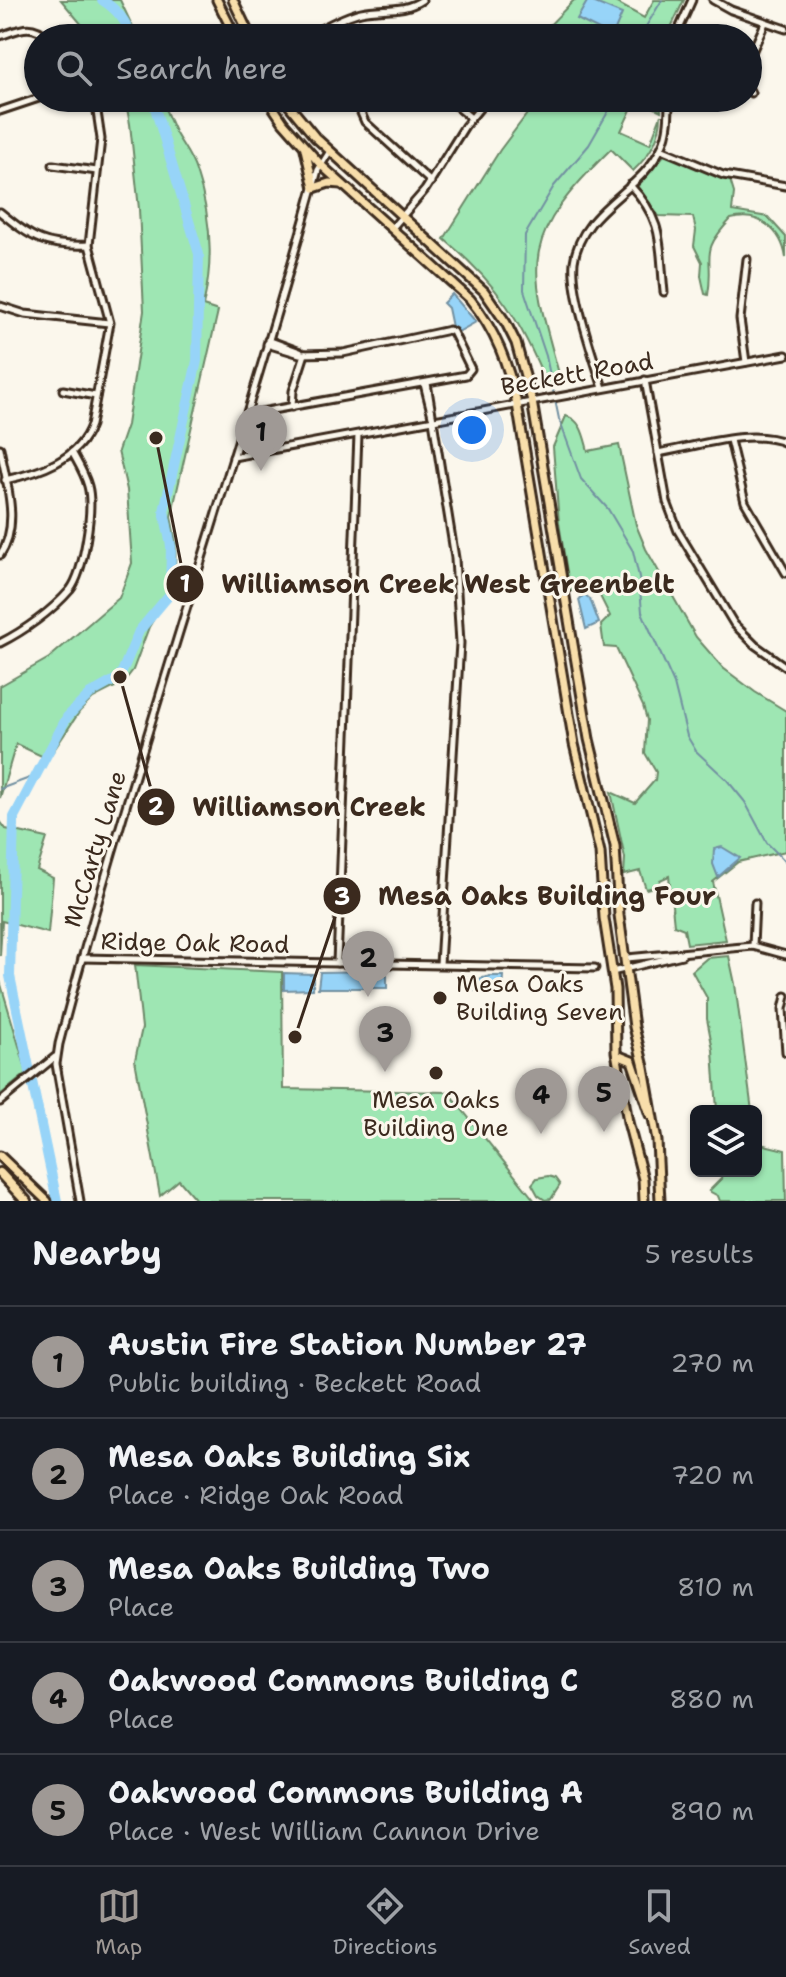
<!DOCTYPE html>
<meta charset="utf-8">
<style>
body{margin:0;font-family:"Shantell Sans",sans-serif;background:#20242c;color:#f1f3f6}
.controls{position:absolute;right:24px;bottom:24px;display:grid;overflow:hidden;border-radius:12px;box-shadow:0 2px 6px #0004}
.controls button{width:72px;height:72px;display:grid;place-items:center;padding:0;border:0;border-bottom:2px solid #363941;background:#171b24;color:#f1f3f6;font:40px sans-serif}
.you{position:absolute;left:472px;top:430px;width:28px;height:28px;margin:-20px;border:6px solid #fff;border-radius:50%;background:#1a73e8;box-shadow:0 0 0 12px #1a73e833}
.badge{display:grid;place-items:center;width:52px;height:52px;border-radius:50%;background:#9f9995;color:#111;font-size:26px;font-weight:700}
.pin{position:absolute;translate:-50% -66px;filter:drop-shadow(0 2px 4px #0008)}
.pin::after{content:'';position:absolute;top:42px;width:28px;height:24px;background:inherit;clip-path:polygon(0 0,100% 0,50% 100%)}
.list{margin:0;padding:0;list-style:none}
h2{display:flex;justify-content:space-between;align-items:center;height:104px;margin:0;padding:0 32px;font-size:34px}
h2 small{font-size:26px;font-weight:400;color:#9ea1a6}
.list li{display:grid;grid-template-columns:52px 1fr auto;gap:24px;align-items:center;box-sizing:border-box;height:112px;padding:0 32px;border-top:2px solid #363941}
.list b{display:block;font-size:30px;white-space:nowrap}
.list p{margin:0;font-size:26px;white-space:nowrap;color:#9ea1a6}
.list em{font-size:26px;font-style:normal;color:#9ea1a6}
.icon{flex:none;width:44px;height:44px;fill:none;stroke:currentColor;stroke-width:2;stroke-linecap:round;stroke-linejoin:round}
.map{position:relative;flex:none;width:786px;height:1201px;overflow:hidden}
.search{position:absolute;background:#171b24;box-shadow:0 2px 6px #0004;left:24px;right:24px;top:24px;height:88px;display:flex;align-items:center;gap:20px;box-sizing:border-box;padding:0 28px;border-radius:44px;color:#9ea1a6;font-size:30px}
.sheet{height:664px;background:#171b24}
nav{display:flex;justify-content:space-around;align-items:center;box-sizing:border-box;height:112px;border-top:2px solid #363941;background:#171b24;font-size:22px;color:#9ea1a6}
nav a{display:grid;justify-items:center;gap:4px}
nav .on{color:#9f9995}
.map>svg:first-child{display:block}
.green{fill:#9ee6b3;stroke:#6c8868;stroke-width:2}
.water{fill:#97d4f8;stroke:#7290a1;stroke-width:2}
.lines{fill:none;stroke-linecap:round;stroke-linejoin:round}
.stream{stroke:#7290a1;stroke-width:2}
.river{stroke:#97d4f8;stroke-width:10}
.minor-casing{stroke:#3b2a1e;stroke-width:11}
.major-casing{stroke:#3b2a1e;stroke-width:13}
.highway-casing{stroke:#3b2a1e;stroke-width:14}
.minor{stroke:#fbf7ec;stroke-width:5}
.major{stroke:#f8deab;stroke-width:7}
.highway{stroke:#f8deab;stroke-width:8}
.poi-dot{fill:#3b2a1e;stroke:#fbf7ec;stroke-width:3}
.labels{text-anchor:middle;dominant-baseline:central;stroke-width:6;stroke-linejoin:round;paint-order:stroke}
.street-label{font-size:24px;fill:#3b2a1e;stroke:#fbf7ec}
.poi-label{font-size:24px;fill:#3b2a1e;stroke:#fbf7ec;text-anchor:start}
.leader{fill:none;stroke:#3b2a1e;stroke-width:3}
.callout-dot{fill:#3b2a1e;stroke:#fbf7ec;stroke-width:3}
.mark-label{font-size:24px;text-anchor:middle;font-weight:bold;fill:#fff}
.callout-label{font-size:26px;text-anchor:middle;font-weight:bold;fill:#3b2a1e;stroke:#fbf7ec;stroke-width:6;stroke-linejoin:round;paint-order:stroke}
</style>
<div class="map">
<svg width="786" height="1201" viewBox="0 0 786 1201">
<rect width="100%" height="100%" fill="#fbf7ec"/>
<filter id="ink" filterUnits="userSpaceOnUse"><feTurbulence type="fractalNoise" baseFrequency=".0125" numOctaves="2"/><feDisplacementMap in="SourceGraphic" scale="16" xChannelSelector="R" yChannelSelector="G"/><feConvolveMatrix kernelMatrix="1 2 1 2 8 2 1 2 1" color-interpolation-filters="sRGB"/></filter>
<g filter="url(#ink)">
<!-- green -->
<g class="green">
<polygon points="61,0 120,0 138,38 93,38"/>
<polygon points="574,0 616,0 615,2 644,18 654,0 684,0 666,38 533,38 542,33"/>
<path d="M125,98H161C165,109 170,121 175,132C182,145 192,157 196,171C211,215 214,261 203,306L218,311L171,517L176,542L175,568L169,594L149,627L133,670L123,683L93,698L80,711L48,759L16,744L0,798V686L49,658L119,598L132,563L127,490L118,451L127,425L144,311L139,209L130,124Z"/>
<path d="M539,98H661V111L636,99L621,131L650,144L661,115C661,138 649,156 633,171L611,149C516,242 528,263 562,384L548,387C521,321 499,285 444,239L500,150Z"/>
<path d="M665,154L730,180L734,193L732,211L768,217L786,237V258C782,231 760,211 731,219C697,255 715,254 708,295L705,294L701,276L702,262L694,246L696,230L693,217L659,216L637,187Z"/>
<path d="M566,416C582,420 584,437 588,451L619,445L636,525L646,549L696,637L723,668L755,692L786,711V851L738,862L713,882L726,940L687,944L684,929L674,925L669,876L660,880L658,886L646,889L640,871L624,875L625,858L611,792L635,803L655,780L656,772L645,753L647,720L643,706L616,648L604,647L601,625L610,616L598,592L584,588L570,591L559,523L553,447Z"/>
<polygon points="0,821 6,829 47,838 37,870 53,878 48,933 2,921 0,956"/>
<polygon points="729,956 735,984 752,1111 717,1111 713,1050 707,1019 707,998 692,971 707,958"/>
<polygon points="135,965 282,972 283,1089 448,1092 535,1201 197,1201 179,1180 160,1196 135,1060 142,1028"/>
<polygon points="0,981 27,1073 0,1095"/>
<polygon points="756,1143 785,1150 786,1201 720,1201 718,1196 709,1191 721,1179 722,1171 756,1171"/>
<polygon points="548,1176 555,1178 560,1185 551,1199 545,1200 538,1195 532,1184 537,1178"/>
</g>
<!-- water -->
<g class="water">
<polygon points="588,0 622,14 613,35 609,35 577,19"/>
<polygon points="452,294 476,322 458,332 452,327 448,308 443,303"/>
<polygon points="584,594 590,599 599,623 586,629 579,600"/>
<polygon points="722,847 740,858 718,877 713,864 714,849"/>
<polygon points="380,971 387,976 387,988 318,988 320,972"/>
<polygon points="284,973 313,974 313,989 284,990"/>
<polygon points="490,976 503,976 502,990 490,991 484,987 477,991 464,989 466,977 479,979"/>
</g>
<g class="lines">
<!-- stream -->
<g class="stream">
<polyline points="639,38 662,0"/>
<polyline points="616,98 589,145 554,186 525,235 524,290 546,356 559,419 581,479 608,509 633,551 639,577 642,612 674,684 687,736 696,751 727,780 745,802 767,843 786,862"/>
<polyline points="0,789 35,776"/>
</g>
<!-- river -->
<g class="river">
<path d="M102,0C118,10 126,21 132,38"/>
<polyline points="57,1201 10,976 14,817 67,717 90,694 120,677 139,631 170,594 171,546 164,511 197,361 199,254 152,98"/>
</g>
<defs>
<g id="minor">
<polyline points="713,0 731,10 786,29"/>
<path d="M0,36C20,29 32,22 48,38"/>
<path d="M303,38C322,29 340,17 361,12C382,7 403,13 422,0"/>
<polyline points="675,38 692,0"/>
<polyline points="748,61 765,23"/>
<polyline points="748,87 751,93"/>
<polyline points="447,98 471,118"/>
<polyline points="358,106 365,122 431,182"/>
<polyline points="0,111 39,98"/>
<polyline points="661,149 723,175 786,186"/>
<polyline points="53,165 97,171"/>
<path d="M630,185C665,222 659,245 664,292"/>
<path d="M0,212C33,239 45,247 89,245"/>
<polyline points="392,228 425,190 465,126 488,98"/>
<polyline points="0,306 25,314 109,323"/>
<polyline points="268,340 300,352"/>
<polyline points="746,362 740,319 747,259"/>
<polyline points="645,380 667,502 678,531 734,624 755,645 786,667"/>
<polyline points="427,383 455,558 460,643 440,964"/>
<polyline points="424,384 432,416"/>
<path d="M603,388C593,356 571,294 574,262C581,208 642,192 662,146C669,131 669,115 669,98"/>
<polyline points="63,390 96,396"/>
<polyline points="292,407 293,391 305,354"/>
<polyline points="261,412 466,375 471,369 453,332 449,330 343,353 300,354 267,344"/>
<polyline points="730,440 745,502 786,573"/>
<path d="M0,448C6,482 21,525 0,555"/>
<path d="M658,453C694,447 752,427 786,443"/>
<polyline points="233,457 786,355"/>
<path d="M5,480C38,473 79,460 91,425L110,323L89,245L101,139L95,98"/>
<path d="M0,643C24,631 52,611 70,590C84,572 94,508 88,486C85,474 78,463 72,452"/>
<polyline points="753,946 755,903"/>
<polyline points="82,958 595,968"/>
<polyline points="627,958 753,946 786,955"/>
<polyline points="337,963 358,435"/>
<polyline points="612,972 682,955"/>
<polyline points="786,996 783,1009 786,1052"/>
<polyline points="0,1102 55,1057"/>
<path d="M80,1201L56,1064L59,1044C136,750 237,463 318,170L330,151"/>
</g>
<g id="major">
<polyline points="217,0 236,38"/>
<polyline points="233,0 251,38"/>
<path d="M267,98L283,122L321,165L470,299C496,331 508,364 517,404L574,744L600,852L604,918L615,989L616,1052L628,1122L643,1179L644,1201"/>
<polyline points="283,98 315,137 484,291 506,323 516,343 532,401 589,739 615,846 619,915 634,1027 644,1067 657,1141 660,1201"/>
<polyline points="305,149 314,188 329,183 341,184"/>
<polyline points="617,1055 632,1061 650,1115"/>
<polyline points="0,1156 47,1201"/>
</g>
<polyline id="highway" points="0,1173 26,1201"/>
</defs>
<!-- minor casing -->
<use href="#minor" class="minor-casing"/>
<!-- major casing -->
<use href="#major" class="major-casing"/>
<!-- highway casing -->
<use href="#highway" class="highway-casing"/>
<!-- minor -->
<use href="#minor" class="minor"/>
<!-- major -->
<use href="#major" class="major"/>
<!-- highway -->
<use href="#highway" class="highway"/>
</g>
</g>
<!-- markers -->
<g class="poi-dot">
<circle cx="440" cy="998" r="8"/>
<circle cx="436" cy="1073" r="8"/>
</g>
<g class="labels">
<!-- street labels -->
<g class="street-label">
<text transform="translate(577 374) rotate(-10)">Beckett Road</text>
<text transform="translate(95 849) rotate(-73)">McCarty Lane</text>
<text transform="translate(195 943) rotate(1)">Ridge Oak Road</text>
</g>
<!-- poi labels -->
<g class="poi-label">
<text x="456" y="984">Mesa Oaks<tspan x="456" dy="28">Building Seven</tspan></text>
<text x="436" y="1100" text-anchor="middle">Mesa Oaks<tspan x="436" dy="28">Building One</tspan></text>
</g>
</g>
<!-- callouts -->
<path class="leader" d="M156 438L185 584M120 677L156 807M295 1037L342 896"/>
<g class="callout-dot">
<circle cx="156" cy="438" r="8"/>
<circle cx="120" cy="677" r="8"/>
<circle cx="295" cy="1037" r="8"/>
<circle cx="185" cy="584" r="20"/>
<circle cx="156" cy="807" r="20"/>
<circle cx="342" cy="896" r="20"/>
</g>
<g class="mark-label">
<text x="185" y="592">1</text>
<text x="156" y="815">2</text>
<text x="342" y="905">3</text>
</g>
<g class="callout-label">
<text x="448" y="593">Williamson Creek West Greenbelt</text>
<text x="309" y="816">Williamson Creek</text>
<text x="547" y="905">Mesa Oaks Building Four</text>
</g>
</svg>
<div class="controls">
<button><svg class="icon" aria-label="layers" viewBox="0 0 24 24"><path d="M12 4l9 5-9 5-9-5zM3 14l9 5 9-5"/></svg></button>
</div>
<div class="you"></div>
<div class="pin badge" style="left:261px;top:471px">1</div>
<div class="pin badge" style="left:368px;top:997px">2</div>
<div class="pin badge" style="left:385px;top:1072px">3</div>
<div class="pin badge" style="left:541px;top:1134px">4</div>
<div class="pin badge" style="left:604px;top:1132px">5</div>
<div class="search"><svg class="icon" aria-label="search" viewBox="0 0 24 24"><circle cx="10" cy="10" r="6"/><path d="M15 15l6 6"/></svg>Search here</div>
</div>
<section class="sheet">
<h2>Nearby<small>5 results</small></h2>
<ul class="list">
<li><span class="badge">1</span><div><b>Austin Fire Station Number 27</b><p>Public building · Beckett Road</p></div><em>270 m</em></li>
<li><span class="badge">2</span><div><b>Mesa Oaks Building Six</b><p>Place · Ridge Oak Road</p></div><em>720 m</em></li>
<li><span class="badge">3</span><div><b>Mesa Oaks Building Two</b><p>Place</p></div><em>810 m</em></li>
<li><span class="badge">4</span><div><b>Oakwood Commons Building C</b><p>Place</p></div><em>880 m</em></li>
<li><span class="badge">5</span><div><b>Oakwood Commons Building A</b><p>Place · West William Cannon Drive</p></div><em>890 m</em></li>
</ul>
</section>
<nav>
<a class="on"><svg class="icon" aria-label="map" viewBox="0 0 24 24"><path d="M3 6l6-2 6 2 6-2v14l-6 2-6-2-6 2zM9 4v14M15 6v14"/></svg>Map</a>
<a><svg class="icon" aria-label="directions" viewBox="0 0 24 24"><path d="M12 3l9 9-9 9-9-9zM9 14v-3h6M13 9l2 2-2 2"/></svg>Directions</a>
<a><svg class="icon" aria-label="saved" viewBox="0 0 24 24"><path d="M7 4h10v16l-5-4-5 4z"/></svg>Saved</a>
</nav>
